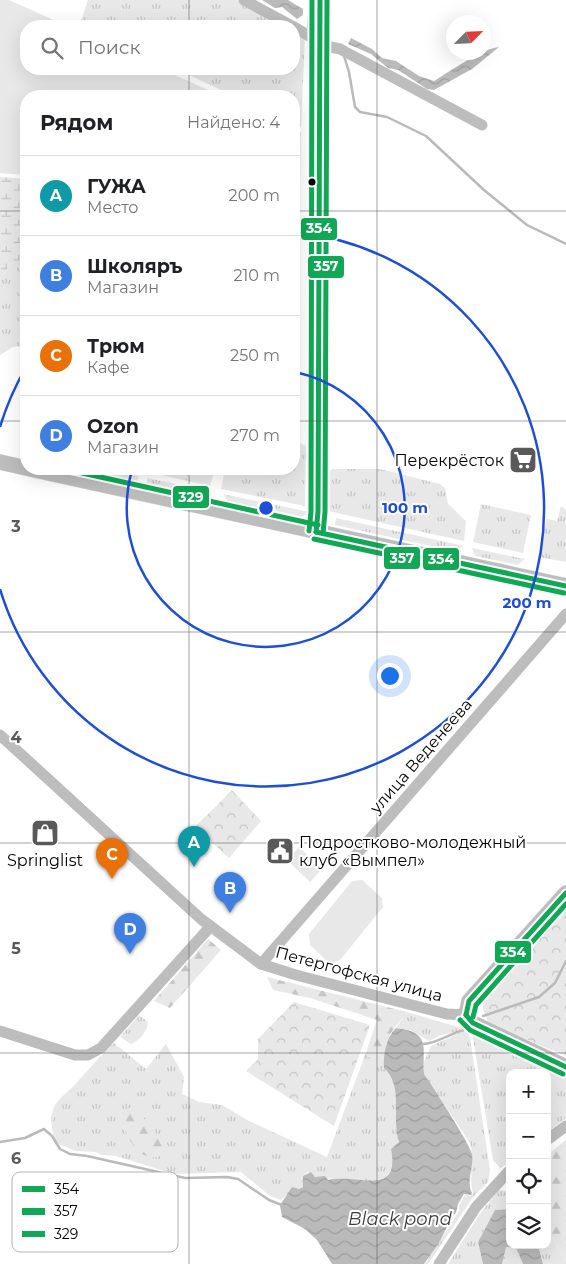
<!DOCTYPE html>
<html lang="ru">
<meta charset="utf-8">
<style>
body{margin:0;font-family:Montserrat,sans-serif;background:#f6f6f6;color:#202124}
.controls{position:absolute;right:15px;bottom:15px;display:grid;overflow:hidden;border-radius:10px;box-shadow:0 5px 20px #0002}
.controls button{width:45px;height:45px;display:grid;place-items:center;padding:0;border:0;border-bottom:1px solid #e0e0e0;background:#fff;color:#202124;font:25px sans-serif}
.compass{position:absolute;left:446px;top:15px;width:45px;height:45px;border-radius:50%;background:#fff;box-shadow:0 5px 20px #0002;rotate:66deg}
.you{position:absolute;left:389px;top:675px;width:18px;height:18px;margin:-12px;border:4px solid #fff;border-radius:50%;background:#1a73e8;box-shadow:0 0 0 8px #1a73e833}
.badge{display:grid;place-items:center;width:32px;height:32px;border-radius:50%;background:#2563eb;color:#fff;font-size:16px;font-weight:700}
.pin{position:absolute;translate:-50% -41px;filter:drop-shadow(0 1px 2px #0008)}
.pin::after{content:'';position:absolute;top:26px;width:18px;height:15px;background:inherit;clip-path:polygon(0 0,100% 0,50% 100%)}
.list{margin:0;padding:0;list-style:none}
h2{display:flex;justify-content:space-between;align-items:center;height:65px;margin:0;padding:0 20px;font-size:21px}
h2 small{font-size:16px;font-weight:400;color:#757577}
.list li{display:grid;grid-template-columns:32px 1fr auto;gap:15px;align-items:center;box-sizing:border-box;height:80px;padding:0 20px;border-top:1px solid #e0e0e0}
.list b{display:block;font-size:19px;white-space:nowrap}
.list p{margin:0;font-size:16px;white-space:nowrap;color:#757577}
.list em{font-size:16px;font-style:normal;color:#757577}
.icon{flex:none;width:28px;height:28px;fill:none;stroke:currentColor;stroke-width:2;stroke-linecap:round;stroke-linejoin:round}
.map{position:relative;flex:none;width:566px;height:1264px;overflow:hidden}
.search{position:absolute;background:#fff;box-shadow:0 5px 20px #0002;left:20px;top:20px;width:280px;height:55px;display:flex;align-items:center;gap:12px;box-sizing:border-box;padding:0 18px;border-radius:20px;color:#757577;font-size:19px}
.panel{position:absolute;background:#fff;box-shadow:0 5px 20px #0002;left:20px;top:90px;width:280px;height:385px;border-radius:20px}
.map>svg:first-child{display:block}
.grass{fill:url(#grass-tufts)}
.forest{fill:url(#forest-firs)}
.wetland{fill:url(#wetland-marsh)}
.park{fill:url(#park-crowns)}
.pitch{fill:#e8e8e8}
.water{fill:url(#water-waves)}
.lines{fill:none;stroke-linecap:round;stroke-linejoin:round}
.stream{stroke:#bababa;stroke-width:2.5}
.major-casing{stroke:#dbdbdb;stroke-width:16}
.minor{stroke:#bdbdbd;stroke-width:11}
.major{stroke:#bdbdbd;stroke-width:15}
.bus-1-casing{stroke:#fff;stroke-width:9}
.bus-2-casing{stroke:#fff;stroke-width:9}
.bus-3-casing{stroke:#fff;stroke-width:9}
.bus-1{stroke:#10a855;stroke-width:5}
.bus-2{stroke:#10a855;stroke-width:5}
.bus-3{stroke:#10a855;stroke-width:5}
.grid{fill:none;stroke:#595959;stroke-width:1;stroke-opacity:0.55}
.ring{fill:none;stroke:#1d4ed8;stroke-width:2.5}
.bus-dot{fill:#000;stroke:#fff;stroke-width:2}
.labels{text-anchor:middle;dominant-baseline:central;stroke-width:4;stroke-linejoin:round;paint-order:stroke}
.poi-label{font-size:16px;fill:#000;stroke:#fff;text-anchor:end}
.street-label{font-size:16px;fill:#000;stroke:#fff}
.water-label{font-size:18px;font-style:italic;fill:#3d3d3d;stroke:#fff}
.key{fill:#fff;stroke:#b2b2b2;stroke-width:1}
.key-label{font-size:14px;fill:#000}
.grid-label{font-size:16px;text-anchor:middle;font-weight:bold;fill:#595959;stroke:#fff;stroke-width:4;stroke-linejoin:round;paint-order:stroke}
.centre{fill:#1d4ed8;stroke:#fff;stroke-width:2.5}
.ring-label{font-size:15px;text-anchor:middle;font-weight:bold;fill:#1d4ed8;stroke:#fff;stroke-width:4;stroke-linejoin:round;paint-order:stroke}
.line-badge{stroke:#fff;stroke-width:2}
.badge-label{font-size:14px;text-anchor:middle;font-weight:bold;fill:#fff}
</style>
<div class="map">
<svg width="566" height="1264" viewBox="0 0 566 1264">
<defs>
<pattern id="grass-tufts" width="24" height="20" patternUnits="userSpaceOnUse" patternTransform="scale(1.25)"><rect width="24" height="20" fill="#e8e8e8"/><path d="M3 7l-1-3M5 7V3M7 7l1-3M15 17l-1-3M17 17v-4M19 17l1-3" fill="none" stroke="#c5c5c5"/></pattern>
<pattern id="forest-firs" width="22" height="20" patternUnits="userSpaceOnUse" patternTransform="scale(1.25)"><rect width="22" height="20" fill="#e8e8e8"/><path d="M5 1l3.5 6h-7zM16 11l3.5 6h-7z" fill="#c5c5c5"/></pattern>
<pattern id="wetland-marsh" width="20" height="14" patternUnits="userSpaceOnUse" patternTransform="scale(1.25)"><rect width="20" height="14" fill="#e8e8e8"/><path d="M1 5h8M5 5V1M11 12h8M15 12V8" fill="none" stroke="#c5c5c5"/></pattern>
<pattern id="park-crowns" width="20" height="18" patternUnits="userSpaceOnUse" patternTransform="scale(1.25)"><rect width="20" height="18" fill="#e8e8e8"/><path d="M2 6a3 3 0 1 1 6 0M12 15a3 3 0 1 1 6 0" fill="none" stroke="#c5c5c5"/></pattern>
<pattern id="water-waves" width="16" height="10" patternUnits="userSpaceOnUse" patternTransform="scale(1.25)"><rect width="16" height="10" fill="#bababa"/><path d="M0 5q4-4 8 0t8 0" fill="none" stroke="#9e9e9e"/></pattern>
</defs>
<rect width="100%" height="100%" fill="#fff"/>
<!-- grass -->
<g class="grass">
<polygon points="88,0 237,0 283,26 85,26 80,24"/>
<polygon points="294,32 305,38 301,127 294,124 294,96 234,96 176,69 294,69"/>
<path d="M26,259V348C10,344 12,349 0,355V279L11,263Z"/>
<polygon points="294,440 306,446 305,506 221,489 225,469 294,469"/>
<polygon points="72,469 106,469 139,476 137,481 133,482"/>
<polygon points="149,469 215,469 210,486 148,472"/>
<polygon points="332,469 380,469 440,484 445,488 448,504 466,521 464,541 328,511 328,473"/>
<polygon points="147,478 206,490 207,491 198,496 149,485 147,483"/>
<polygon points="223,494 309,512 299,518 229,503"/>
<polygon points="481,504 531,515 523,553 473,542"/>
<polygon points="561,506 566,510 566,562 538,557 547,519 557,521"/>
<polygon points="336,518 460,545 463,546 454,551 335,525"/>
<polygon points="472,548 525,559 518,565 475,556"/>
<polygon points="407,1012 462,1028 461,1030 439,1036 429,1041 410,1030 396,1028"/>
<path d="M139,1015L148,1022C147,1032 140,1040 131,1044L120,1037Z"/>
<path d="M466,1030L470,1038L490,1170L488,1182L474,1196L428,1264H425L459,1211L460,1204L465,1195L471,1196L473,1193C468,1177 475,1160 470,1143L424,1074V1062L431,1046Z"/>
<polygon points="472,1033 566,1077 566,1118 547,1133 547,1073 510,1073 510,1162 500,1168 493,1160"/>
<path d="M114,1043L146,1069L166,1044L184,1077L182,1094L199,1102L222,1105L249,1121L327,1157L364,1058L380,1055L384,1061V1068C404,1089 391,1117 399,1142L391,1149C399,1188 368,1182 341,1178C326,1177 323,1183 308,1172L303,1176V1187L299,1189L291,1188V1191L281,1200L270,1196L241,1172L174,1174L116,1156L102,1155L96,1152L75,1151L57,1143C51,1134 49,1115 55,1105C61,1096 72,1089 79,1080C91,1067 101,1055 114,1043Z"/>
<polygon points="499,1190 510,1191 510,1209 495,1210 478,1242 483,1264 448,1264 481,1212"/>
<polygon points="547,1228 566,1262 566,1264 543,1264 538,1245 547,1245"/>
</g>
<!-- forest -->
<g class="forest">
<polygon points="208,939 221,950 170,1008 154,1001"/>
<polygon points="267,977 407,1012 390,1034 384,1061 380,1055 364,1058 377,1020 310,998 273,990"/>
<path d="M135,1106C144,1112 142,1118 149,1126C156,1136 167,1137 169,1150C144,1174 121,1134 122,1111Z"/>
<polygon points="566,1140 566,1262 547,1228 547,1155"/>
<polygon points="505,1247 516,1248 523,1264 502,1264"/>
</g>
<!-- wetland -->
<polygon class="wetland" points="0,177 26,179 26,259 11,263 0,279"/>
<!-- park -->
<g class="park">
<polygon points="232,790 261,821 229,858 195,827"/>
<polygon points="566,905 566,1056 489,1024 483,1009 483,998"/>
<polygon points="294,1002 370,1025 334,1126 246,1071 258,1059 258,1039"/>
</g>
<!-- pitch -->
<g class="pitch">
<polygon points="0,0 9,0 67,26 26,26 26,69 161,69 222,96 26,96 26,175 0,173"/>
<polygon points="294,129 301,132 300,194 294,193"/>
<polygon points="299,847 322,869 310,882 287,860"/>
<polygon points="362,880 382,898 383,907 340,960 330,964 310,945 309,934 352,881"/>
</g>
<!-- water -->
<g class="water">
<polygon points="262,0 288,0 303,9 303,15 297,19 282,7 275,8"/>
<path d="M351,38L372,49L382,58L396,61L419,76L434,81C449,72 483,48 499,47L472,69L434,90L427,89L398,70L388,68L371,54L348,44Z"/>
<path d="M396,1028C432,1032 422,1048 424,1074C432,1085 470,1144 472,1154C474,1168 466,1180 472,1193L471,1195L464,1194L458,1204L456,1213L453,1215L439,1243L424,1264H332L317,1240L305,1229L282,1217L280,1205L292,1187L299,1189L303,1187V1176L311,1172L315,1177L325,1176L328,1180C352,1172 401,1200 391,1149L399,1142C391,1117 404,1087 384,1068C383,1056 386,1037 396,1028Z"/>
<polygon points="510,1209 510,1245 538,1245 543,1264 523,1264 516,1248 506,1247 502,1264 483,1264 478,1242 495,1210"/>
</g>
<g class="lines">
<!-- stream -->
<g class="stream">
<polyline points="308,27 310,0"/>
<polyline points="309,43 309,116"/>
<polyline points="344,56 349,72 355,107 360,112 387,117 426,136 484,190 527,225 566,244"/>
<polyline points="311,141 312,47"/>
<polyline points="309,163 309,152"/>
<polyline points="310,206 311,333"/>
<polyline points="310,358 311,349"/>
<polyline points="310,423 310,374"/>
<polyline points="483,1016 539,997 555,983 566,961"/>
<path d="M423,1044C437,1044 450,1033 464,1030"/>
<polyline points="0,1142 25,1138 44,1129 52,1136 60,1149 70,1154 87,1156 185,1178 227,1177 238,1179 269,1200 282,1205"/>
</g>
<defs>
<g id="major">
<polyline points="0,462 26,468"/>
<polyline points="30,469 566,586"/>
<polyline points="566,893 469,1001 466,1015 473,1023 566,1067"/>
</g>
</defs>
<!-- major casing -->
<use href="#major" class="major-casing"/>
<!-- minor -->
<g class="minor">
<polyline points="244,0 292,26"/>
<polyline points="294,27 326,46 340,49 482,125"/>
<polyline points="316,532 318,512 320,0"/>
<polyline points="0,735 201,919 261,964 296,975 447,1014 466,1015"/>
<polyline points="261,964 566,614"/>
<polyline points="0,1031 75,1055 88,1055 101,1048 210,927"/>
<polyline points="547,1140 566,1126"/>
<polyline points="439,1264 476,1207 510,1170"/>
</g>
<!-- major -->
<use href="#major" class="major"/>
<defs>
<g id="bus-1">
<polyline points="316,532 318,512 320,0"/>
<polyline points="316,532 566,586"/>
<polyline points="466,1015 469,1001 566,893"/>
<polyline points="466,1015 473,1023 566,1067"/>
</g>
<g id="bus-2">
<polyline points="323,533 325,512 327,0"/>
<polyline points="314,539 564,593"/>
<polyline points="473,1017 476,1005 566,904"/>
<polyline points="460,1020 470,1030 563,1074"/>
</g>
<g id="bus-3">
<polyline points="64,469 318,525"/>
<polyline points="309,531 311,512 312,0"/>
</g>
</defs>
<!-- bus-1 casing -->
<use href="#bus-1" class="bus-1-casing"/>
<!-- bus-2 casing -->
<use href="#bus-2" class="bus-2-casing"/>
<!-- bus-3 casing -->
<use href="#bus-3" class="bus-3-casing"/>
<!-- bus-1 -->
<use href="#bus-1" class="bus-1"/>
<!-- bus-2 -->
<use href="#bus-2" class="bus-2"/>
<!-- bus-3 -->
<use href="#bus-3" class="bus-3"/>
</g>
<!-- grid -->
<path class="grid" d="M189,0V26M377,0V1264M189,69V96M0,211H26M294,211H566M0,421H26M294,421H566M189,469V1264M0,632H566M0,843H566M0,1053H566"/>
<!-- distance rings -->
<g class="ring">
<path d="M295 372A139 139 0 1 1 132 470"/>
<path d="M0 427A278 278 0 0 1 25 369M295 232A278 278 0 1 1 0 589"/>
</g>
<!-- icons -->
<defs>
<symbol id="supermarket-square" viewBox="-11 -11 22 22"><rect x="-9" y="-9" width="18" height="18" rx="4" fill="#595959" stroke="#fff"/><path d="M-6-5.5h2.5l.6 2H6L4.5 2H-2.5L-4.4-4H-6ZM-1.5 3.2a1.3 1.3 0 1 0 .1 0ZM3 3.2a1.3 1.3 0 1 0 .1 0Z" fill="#fff"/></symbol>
<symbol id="shop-square" viewBox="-11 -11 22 22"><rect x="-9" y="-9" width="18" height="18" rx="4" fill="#595959" stroke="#fff"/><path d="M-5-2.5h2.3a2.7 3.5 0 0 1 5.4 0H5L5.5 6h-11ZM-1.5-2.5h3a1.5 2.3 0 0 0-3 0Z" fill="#fff"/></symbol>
<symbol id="civic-square" viewBox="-11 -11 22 22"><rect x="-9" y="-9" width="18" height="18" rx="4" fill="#595959" stroke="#fff"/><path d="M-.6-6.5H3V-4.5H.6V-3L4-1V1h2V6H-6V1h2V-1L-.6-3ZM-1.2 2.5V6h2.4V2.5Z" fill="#fff"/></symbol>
</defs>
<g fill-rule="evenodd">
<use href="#supermarket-square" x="507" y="444" width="32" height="32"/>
<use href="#shop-square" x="29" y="817" width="32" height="32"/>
<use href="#civic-square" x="264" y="835" width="32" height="32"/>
</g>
<!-- markers -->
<circle class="bus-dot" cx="312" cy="182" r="4.5"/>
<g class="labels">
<!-- poi labels -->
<g class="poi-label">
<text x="504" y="460">Перекрёсток</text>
<text x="299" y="842" text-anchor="start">Подростково-молодежный<tspan x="299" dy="18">клуб «Вымпел»</tspan></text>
<text x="45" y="860" text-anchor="middle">Springlist</text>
</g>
<!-- street labels -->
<g class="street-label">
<text transform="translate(421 756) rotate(-49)">улица Веденеева</text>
<text transform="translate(359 974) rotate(15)">Петергофская улица</text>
</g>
<!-- water labels -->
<g class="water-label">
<text x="400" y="1219">Black pond</text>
</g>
</g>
<!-- legend -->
<rect x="12" y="1172" width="166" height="80" rx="8" class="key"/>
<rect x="22" y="1186" width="23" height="6" fill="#10a855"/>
<rect x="22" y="1208" width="23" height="7" fill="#10a855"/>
<rect x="22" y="1231" width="23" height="6" fill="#10a855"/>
<g class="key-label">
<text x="54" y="1194">354</text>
<text x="54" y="1216">357</text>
<text x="54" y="1239">329</text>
</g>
<g class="grid-label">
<text x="16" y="532">3</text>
<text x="16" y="743">4</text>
<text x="16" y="954">5</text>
<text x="16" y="1164">6</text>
</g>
<circle cx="266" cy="508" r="8" class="centre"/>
<g class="ring-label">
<text x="405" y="513">100 m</text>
<text x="527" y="608">200 m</text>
</g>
<g class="line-badge">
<rect x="300" y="217" width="38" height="24" rx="5" fill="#10a855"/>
<rect x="307" y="255" width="38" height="24" rx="5" fill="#10a855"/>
<rect x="172" y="485" width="38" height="24" rx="5" fill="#10a855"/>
<rect x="383" y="546" width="38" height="24" rx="5" fill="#10a855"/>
<rect x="422" y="547" width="38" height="24" rx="5" fill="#10a855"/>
<rect x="494" y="940" width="38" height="24" rx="5" fill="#10a855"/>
</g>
<g class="badge-label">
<text x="319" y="233">354</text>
<text x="326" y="271">357</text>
<text x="191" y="502">329</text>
<text x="402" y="563">357</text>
<text x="441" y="564">354</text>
<text x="513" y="957">354</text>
</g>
</svg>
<div class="controls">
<button>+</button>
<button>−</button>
<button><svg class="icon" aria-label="locate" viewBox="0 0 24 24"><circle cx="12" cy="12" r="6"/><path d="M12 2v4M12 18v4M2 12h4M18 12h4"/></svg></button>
<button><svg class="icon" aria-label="layers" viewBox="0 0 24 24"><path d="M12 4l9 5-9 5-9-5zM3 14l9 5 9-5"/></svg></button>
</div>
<svg class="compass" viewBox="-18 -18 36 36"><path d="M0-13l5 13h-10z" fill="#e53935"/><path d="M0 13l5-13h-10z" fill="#757577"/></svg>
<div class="you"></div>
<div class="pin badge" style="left:194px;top:867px;background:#0f9aa8">A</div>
<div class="pin badge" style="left:230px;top:913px;background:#3f7fe0">B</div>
<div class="pin badge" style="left:112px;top:879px;background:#e8710a">C</div>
<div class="pin badge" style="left:130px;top:954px;background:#3f7fe0">D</div>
<div class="search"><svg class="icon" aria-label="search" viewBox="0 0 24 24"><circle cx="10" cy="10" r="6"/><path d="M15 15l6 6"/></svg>Поиск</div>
<section class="panel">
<h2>Рядом<small>Найдено: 4</small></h2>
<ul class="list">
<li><span class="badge" style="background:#0f9aa8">A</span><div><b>ГУЖА</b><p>Место</p></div><em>200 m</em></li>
<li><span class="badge" style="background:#3f7fe0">B</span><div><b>Школяръ</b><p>Магазин</p></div><em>210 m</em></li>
<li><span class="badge" style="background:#e8710a">C</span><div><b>Трюм</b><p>Кафе</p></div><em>250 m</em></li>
<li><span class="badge" style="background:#3f7fe0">D</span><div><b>Ozon</b><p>Магазин</p></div><em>270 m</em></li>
</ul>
</section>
</div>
